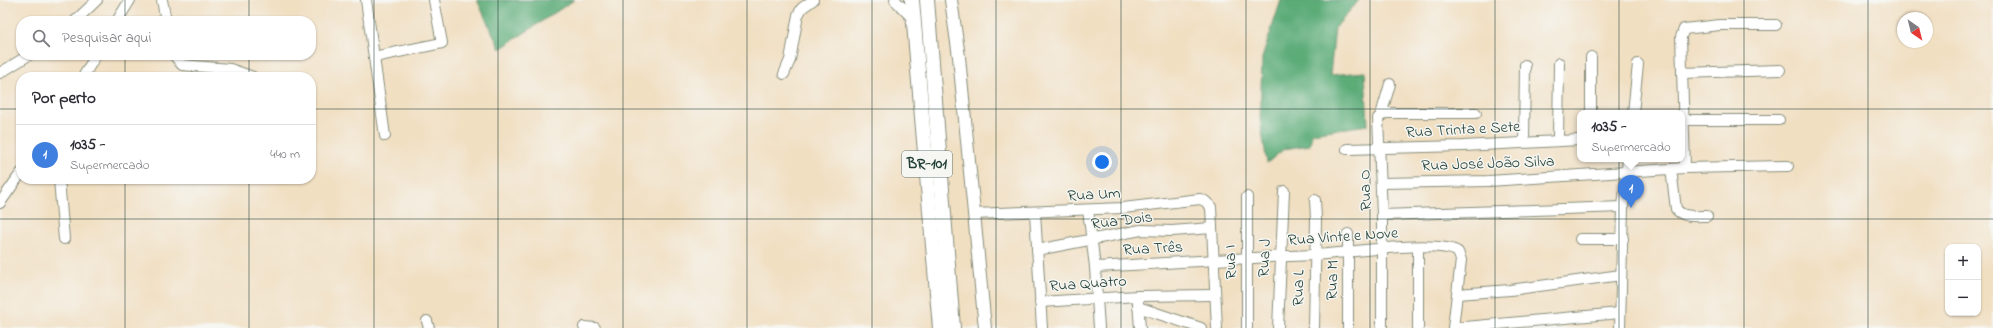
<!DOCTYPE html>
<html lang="pt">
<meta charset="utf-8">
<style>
body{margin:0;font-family:"Indie Flower",sans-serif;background:#f7f7f7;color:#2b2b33}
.controls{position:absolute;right:12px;bottom:12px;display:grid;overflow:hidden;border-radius:8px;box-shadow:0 1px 3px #0004}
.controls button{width:36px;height:36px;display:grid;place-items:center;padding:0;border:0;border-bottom:1px solid #e1e1e2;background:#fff;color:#2b2b33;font:20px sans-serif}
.compass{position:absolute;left:1897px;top:12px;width:36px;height:36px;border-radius:50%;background:#fff;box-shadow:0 1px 3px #0004;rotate:145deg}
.you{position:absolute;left:1102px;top:162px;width:14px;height:14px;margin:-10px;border:3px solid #fff;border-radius:50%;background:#1a73e8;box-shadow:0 0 0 6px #1a73e833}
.badge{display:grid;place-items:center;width:26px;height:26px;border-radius:50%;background:#d1495b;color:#fff;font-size:13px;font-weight:700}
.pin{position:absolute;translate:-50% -33px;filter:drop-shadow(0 1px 2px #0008)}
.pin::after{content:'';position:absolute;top:21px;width:14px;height:12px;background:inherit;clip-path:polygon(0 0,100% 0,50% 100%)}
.popup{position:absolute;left:1577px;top:110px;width:108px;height:52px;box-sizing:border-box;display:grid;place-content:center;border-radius:8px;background:#fff;filter:drop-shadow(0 1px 3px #0005);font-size:13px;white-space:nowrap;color:#7c7c81}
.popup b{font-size:15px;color:#2b2b33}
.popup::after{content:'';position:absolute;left:50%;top:100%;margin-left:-8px;border:8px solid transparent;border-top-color:#fff}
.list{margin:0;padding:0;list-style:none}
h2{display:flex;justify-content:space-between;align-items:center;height:52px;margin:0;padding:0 16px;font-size:17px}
h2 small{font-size:13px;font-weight:400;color:#7c7c81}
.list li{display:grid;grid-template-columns:26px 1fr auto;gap:12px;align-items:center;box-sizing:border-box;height:60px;padding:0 16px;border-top:1px solid #e1e1e2}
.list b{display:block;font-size:15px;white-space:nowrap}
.list p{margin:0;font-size:13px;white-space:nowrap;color:#7c7c81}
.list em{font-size:13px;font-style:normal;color:#7c7c81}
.icon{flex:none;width:22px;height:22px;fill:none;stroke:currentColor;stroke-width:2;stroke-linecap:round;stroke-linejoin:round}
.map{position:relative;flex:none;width:1993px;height:328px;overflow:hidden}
.search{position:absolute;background:#fff;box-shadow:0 1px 3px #0004;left:16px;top:16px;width:300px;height:44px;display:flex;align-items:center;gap:10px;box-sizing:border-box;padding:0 14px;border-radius:16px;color:#7c7c81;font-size:15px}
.panel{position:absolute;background:#fff;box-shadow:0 1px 3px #0004;left:16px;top:72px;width:300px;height:112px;border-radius:16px}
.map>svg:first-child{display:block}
.forest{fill:#5cac78;stroke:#3e7456}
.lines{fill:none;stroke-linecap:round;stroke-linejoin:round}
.minor-casing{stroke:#888e7b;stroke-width:12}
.major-casing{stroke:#888e7b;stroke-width:14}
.highway-casing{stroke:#888e7b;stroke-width:16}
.minor{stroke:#fff;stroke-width:10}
.major{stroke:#fff;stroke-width:12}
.highway{stroke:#fff;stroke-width:14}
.grid{fill:none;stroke:#1f3d34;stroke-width:1;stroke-opacity:0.55}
.labels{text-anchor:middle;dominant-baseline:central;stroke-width:3;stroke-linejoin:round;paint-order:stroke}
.shield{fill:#f6f6f2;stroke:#60746d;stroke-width:1}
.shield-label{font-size:15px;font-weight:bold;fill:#1f3d34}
.street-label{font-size:16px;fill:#1f3d34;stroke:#f6f6f2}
</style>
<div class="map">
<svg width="1993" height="328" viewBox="0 0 1993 328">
<rect width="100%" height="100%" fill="#f6f6f2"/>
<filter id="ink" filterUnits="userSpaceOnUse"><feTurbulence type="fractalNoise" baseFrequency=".025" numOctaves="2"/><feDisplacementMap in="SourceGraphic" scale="8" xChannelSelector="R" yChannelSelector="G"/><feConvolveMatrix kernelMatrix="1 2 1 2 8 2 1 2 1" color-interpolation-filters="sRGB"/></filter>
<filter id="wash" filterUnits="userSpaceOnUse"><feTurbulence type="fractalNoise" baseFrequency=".012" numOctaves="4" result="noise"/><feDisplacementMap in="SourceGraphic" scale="16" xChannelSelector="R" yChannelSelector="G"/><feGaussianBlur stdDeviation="0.9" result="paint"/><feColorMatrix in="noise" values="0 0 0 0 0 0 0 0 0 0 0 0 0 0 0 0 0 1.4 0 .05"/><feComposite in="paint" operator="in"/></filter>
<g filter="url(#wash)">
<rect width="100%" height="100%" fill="#f1dfc2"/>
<!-- forest -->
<g class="forest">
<polygon points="477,0 574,0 500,49"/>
<polygon points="1281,0 1359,0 1335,28 1330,75 1365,72 1368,125 1312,133 1310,145 1284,149 1267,163 1260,120 1262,58"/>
</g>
</g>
<g filter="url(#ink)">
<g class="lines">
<defs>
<g id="minor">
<polyline points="162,0 166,21"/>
<polyline points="366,0 385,136"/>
<polyline points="895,0 914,20"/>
<polyline points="75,21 97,0"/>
<polyline points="117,21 130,0"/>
<polyline points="174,55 182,65 230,69 253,77"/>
<polyline points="374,57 442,43 434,0"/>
<polyline points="0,73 29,55"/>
<polyline points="1682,73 1780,70"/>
<polyline points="784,74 790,60 798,15 802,8 813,0"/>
<polyline points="83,77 96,55"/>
<polyline points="1591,113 1591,57"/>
<polyline points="1633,113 1638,64"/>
<polyline points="1381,115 1390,84"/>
<polyline points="1683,120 1779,120"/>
<polyline points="1558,141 1559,63"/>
<polyline points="1524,142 1525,65"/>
<polyline points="1347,149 1463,146 1580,140"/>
<polyline points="1685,168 1681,37 1684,29 1720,25 1776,25"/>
<path d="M1671,169L1676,209C1683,218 1697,216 1707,216"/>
<polyline points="59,179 64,239"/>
<polyline points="1381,183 1489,181 1685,168 1788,166"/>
<polyline points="1247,197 1247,328"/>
<polyline points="0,203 21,173"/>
<polyline points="1088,210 1095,267 1099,328"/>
<polyline points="1035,213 1042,328"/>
<polyline points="974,214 1123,208 1200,199 1205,201 1211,207 1217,328"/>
<polyline points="1382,215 1623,207"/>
<polyline points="1580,239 1623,239"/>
<polyline points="1418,247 1418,328"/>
<polyline points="1037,250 1141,230 1172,231 1212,228"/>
<path d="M1095,267C1168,263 1240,258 1313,255C1342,254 1438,238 1458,252L1461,260L1453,328"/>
<polyline points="1458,294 1510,290 1621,275"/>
<polyline points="1040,302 1138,296 1214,295"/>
<polyline points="1138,302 1140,328"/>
<polyline points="1138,307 1201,328"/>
<polyline points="427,321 429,328"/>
<polyline points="584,327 595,328"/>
<polyline points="1278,328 1284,191"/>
<polyline points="1314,328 1316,219 1315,200"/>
<polyline points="1348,328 1348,234"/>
<polyline points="1382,328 1382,215 1378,118 1385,113 1476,113"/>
<polyline points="1454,328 1620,313"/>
<polyline points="1620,328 1623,207 1628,159"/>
</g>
<polyline id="major" points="951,0 959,57 985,328"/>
<g id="highway">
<polyline points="912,0 940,328"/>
<polyline points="927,0 953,328"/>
</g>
</defs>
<!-- minor casing -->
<use href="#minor" class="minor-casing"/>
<!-- major casing -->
<use href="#major" class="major-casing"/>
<!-- highway casing -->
<use href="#highway" class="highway-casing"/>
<!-- minor -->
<use href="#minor" class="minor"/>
<!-- major -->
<use href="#major" class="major"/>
<!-- highway -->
<use href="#highway" class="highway"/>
</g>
</g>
<!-- grid -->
<path class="grid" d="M125,0V21M249,0V21M374,0V328M498,0V328M623,0V328M747,0V328M872,0V328M996,0V328M1121,0V328M1246,0V328M1370,0V328M1495,0V328M1619,0V328M1744,0V328M1868,0V328M125,55V77M249,55V77M0,109H21M311,109H1993M125,179V328M249,179V328M0,219H1993"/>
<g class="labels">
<!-- shield labels -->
<rect class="shield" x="902" y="151" width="50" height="26" rx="3"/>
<g class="shield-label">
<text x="927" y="164">BR-101</text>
</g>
<!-- street labels -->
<g class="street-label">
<text transform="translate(1463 130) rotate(-3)">Rua Trinta e Sete</text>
<text transform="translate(1488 164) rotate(-2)">Rua José João Silva</text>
<text transform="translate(1366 190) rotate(-92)">Rua O</text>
<text transform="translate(1094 195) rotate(-3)">Rua Um</text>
<text transform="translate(1122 221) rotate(-7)">Rua Dois</text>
<text transform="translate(1343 237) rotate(-4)">Rua Vinte e Nove</text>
<text transform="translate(1153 249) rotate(-3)">Rua Três</text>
<text transform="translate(1265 258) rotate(-87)">Rua J</text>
<text transform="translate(1231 262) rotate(-90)">Rua I</text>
<text transform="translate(1333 280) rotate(-88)">Rua M</text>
<text transform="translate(1088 284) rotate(-4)">Rua Quatro</text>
<text transform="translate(1299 288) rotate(-89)">Rua L</text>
</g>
</g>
</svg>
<div class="controls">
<button>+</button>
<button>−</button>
</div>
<svg class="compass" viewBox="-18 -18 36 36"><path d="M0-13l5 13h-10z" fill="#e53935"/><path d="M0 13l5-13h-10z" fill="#7c7c81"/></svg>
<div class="you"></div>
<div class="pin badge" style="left:1631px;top:208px;background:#3f7fe0">1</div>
<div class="popup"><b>1035 -</b>Supermercado</div>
<div class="search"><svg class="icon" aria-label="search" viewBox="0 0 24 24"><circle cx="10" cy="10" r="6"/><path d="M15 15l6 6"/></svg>Pesquisar aqui</div>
<section class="panel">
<h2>Por perto<small></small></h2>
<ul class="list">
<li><span class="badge" style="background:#3f7fe0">1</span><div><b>1035 -</b><p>Supermercado</p></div><em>440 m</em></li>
</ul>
</section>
</div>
